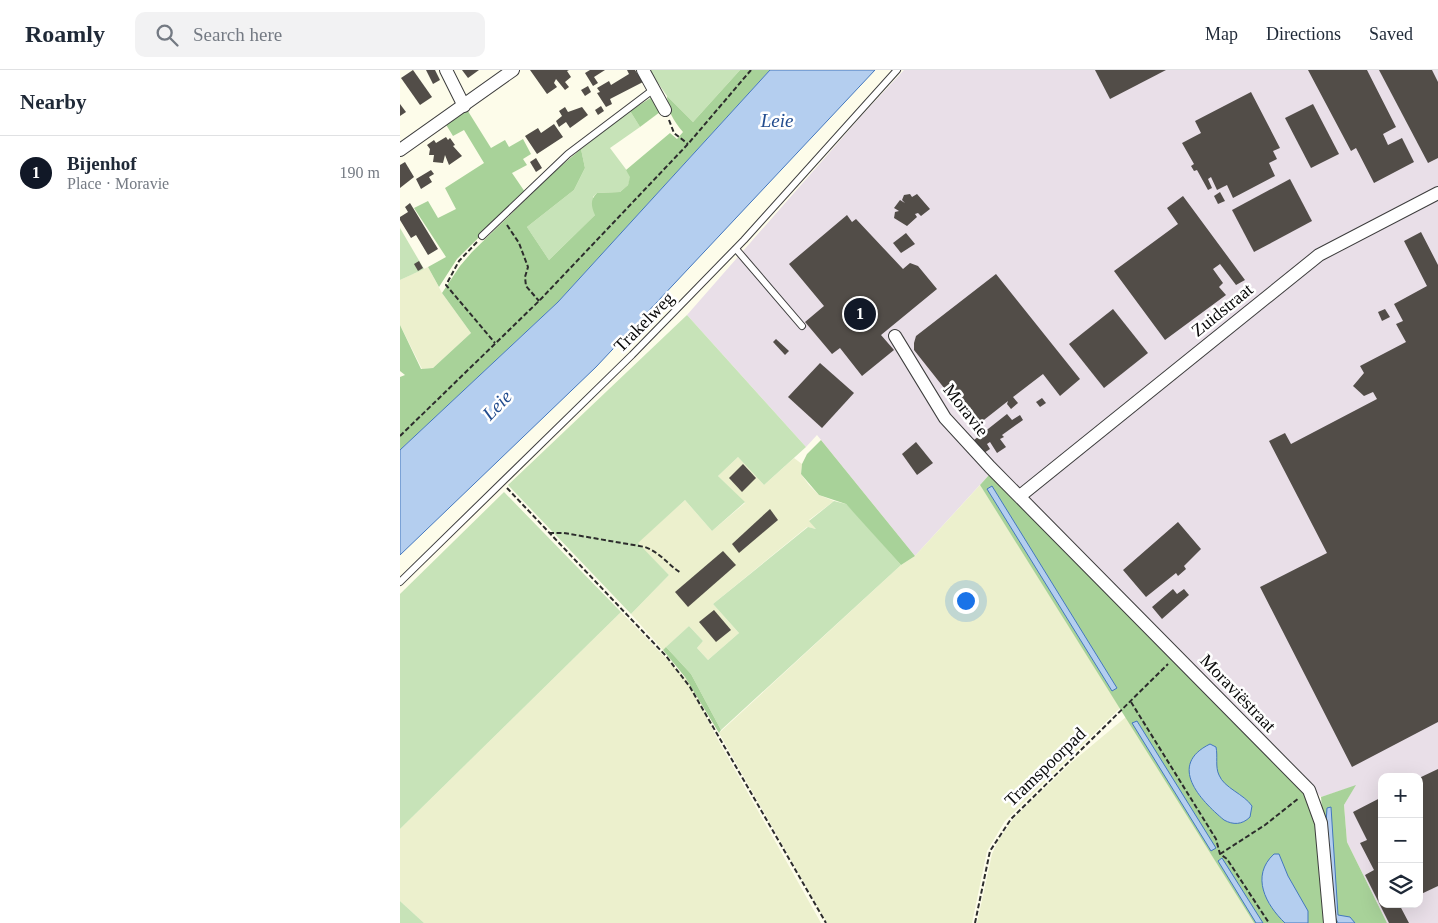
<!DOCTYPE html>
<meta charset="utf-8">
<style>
body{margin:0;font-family:Georgia,serif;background:#f2f2f3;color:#1f2937}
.controls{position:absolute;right:15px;bottom:15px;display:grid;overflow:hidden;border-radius:10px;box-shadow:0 5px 20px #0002}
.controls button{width:45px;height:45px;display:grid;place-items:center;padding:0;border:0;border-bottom:1px solid #e0e1e3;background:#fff;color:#1f2937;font:25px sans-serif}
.you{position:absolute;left:565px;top:530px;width:18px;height:18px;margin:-12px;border:4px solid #fff;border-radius:50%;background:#1a73e8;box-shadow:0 0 0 8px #1a73e833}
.badge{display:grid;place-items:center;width:32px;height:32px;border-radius:50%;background:#111827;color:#fff;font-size:16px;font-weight:700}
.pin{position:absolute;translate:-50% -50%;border:2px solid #fff;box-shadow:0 1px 5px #0006}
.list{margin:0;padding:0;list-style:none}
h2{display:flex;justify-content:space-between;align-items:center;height:65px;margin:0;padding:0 20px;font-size:21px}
h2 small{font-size:16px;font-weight:400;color:#747a83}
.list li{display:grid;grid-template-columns:32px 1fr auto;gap:15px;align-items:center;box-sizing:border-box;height:75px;padding:0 20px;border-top:1px solid #e0e1e3}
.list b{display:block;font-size:19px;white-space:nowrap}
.list p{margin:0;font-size:16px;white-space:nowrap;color:#747a83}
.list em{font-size:16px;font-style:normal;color:#747a83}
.icon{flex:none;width:28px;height:28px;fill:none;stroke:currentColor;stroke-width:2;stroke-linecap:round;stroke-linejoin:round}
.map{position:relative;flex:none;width:1038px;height:853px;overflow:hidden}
header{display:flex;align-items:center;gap:30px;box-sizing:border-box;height:70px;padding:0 25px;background:#fff;border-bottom:1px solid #e0e1e3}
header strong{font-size:24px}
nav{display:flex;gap:28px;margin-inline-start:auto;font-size:18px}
.search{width:350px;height:45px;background:#f2f2f3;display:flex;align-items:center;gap:12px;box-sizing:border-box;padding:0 18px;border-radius:10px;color:#747a83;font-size:19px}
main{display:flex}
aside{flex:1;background:#fff}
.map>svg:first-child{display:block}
.industrial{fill:#e9dfe8;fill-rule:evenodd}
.farmland{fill:#ecf0cd}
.green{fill:#c7e3b8}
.forest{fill:#a8d299}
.water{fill:#b4ceef;stroke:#4377be}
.building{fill:#524d48}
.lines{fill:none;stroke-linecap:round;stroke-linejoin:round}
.lane-casing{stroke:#3d3d3d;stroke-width:8}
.street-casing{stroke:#3d3d3d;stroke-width:14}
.path{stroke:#2c2c2c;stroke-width:2;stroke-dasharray:5 2.5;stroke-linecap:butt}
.lane{stroke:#fff;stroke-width:6}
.street{stroke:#fff;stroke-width:12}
.labels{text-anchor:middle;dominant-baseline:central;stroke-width:5;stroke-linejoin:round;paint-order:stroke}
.street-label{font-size:18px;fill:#0a0a0a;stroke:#fff}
.water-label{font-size:19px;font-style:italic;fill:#224c8e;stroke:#fff}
</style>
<header>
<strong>Roamly</strong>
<div class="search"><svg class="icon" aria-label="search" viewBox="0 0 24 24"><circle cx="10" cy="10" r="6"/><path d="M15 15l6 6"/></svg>Search here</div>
<nav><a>Map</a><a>Directions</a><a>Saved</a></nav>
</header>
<main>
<aside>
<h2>Nearby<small></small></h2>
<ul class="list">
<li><span class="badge">1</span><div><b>Bijenhof</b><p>Place · Moravie</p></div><em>190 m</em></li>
</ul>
</aside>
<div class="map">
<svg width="1038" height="853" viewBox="0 0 1038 853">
<rect width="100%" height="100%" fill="#fdfcea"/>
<!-- industrial -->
<path class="industrial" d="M504,0H1038V853H987L947,772L944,735L955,716L921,727L839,642L589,405L515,486L417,365L406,377L287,245L464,43ZM982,707H1019V834H982Z"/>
<!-- farmland -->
<g class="farmland">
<polygon points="28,197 42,223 71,263 33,298 22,299 0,255 0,210"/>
<polygon points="338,387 364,415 394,388 402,394 401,404 409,415 419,425 434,431 409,450 417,459 407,457 313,534 339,563 308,590 297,578 303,571 289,556 263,580 231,544 269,505 237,473 285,430 312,461 345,433 318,406"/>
<polygon points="580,415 720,638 605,751 587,781 572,853 427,853 319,663 501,495 515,486"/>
<polygon points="221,542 288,611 317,668 421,853 24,853 0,831 0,759"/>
<polygon points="726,647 854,853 577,853 592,784 598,771 614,748 672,692"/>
</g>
<!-- green -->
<g class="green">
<polygon points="249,0 340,0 293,52 267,26"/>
<polygon points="230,41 240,57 210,78 231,106 228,115 220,122 197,123 193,127 196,144 149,190 127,157 174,120 185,98 181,79"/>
<polygon points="0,158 24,199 0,210"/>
<polygon points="287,245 406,377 364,415 338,387 318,406 345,432 312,461 285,430 238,473 269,505 231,544 108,415"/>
<polygon points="104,422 221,542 0,759 0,524"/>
<polygon points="434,431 446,434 455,443 501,495 321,660 291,604 266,577 289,556 303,571 297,578 308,590 339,563 313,534 408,457 416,459 409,451"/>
<polygon points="0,831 24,853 0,853"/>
</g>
<!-- forest -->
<g class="forest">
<path d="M340,0H370L158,232L0,380V307L5,305L0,301V255L21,299L33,298L71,263L42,223L60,196L72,182L154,102L181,79L185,98L174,120L127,157L149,190L195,145C191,136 190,130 197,123L220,122L228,115L230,107L226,100L270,63L277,69L283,62C273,50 268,42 267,26L293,52Z"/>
<polygon points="252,27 260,42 240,57 230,41"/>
<polygon points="66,38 91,78 105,70 109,77 123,69 131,84 123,89 127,95 112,103 125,122 57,189 39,217 28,197 46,187 14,138 28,131 38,148 56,139 45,118 84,93 64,60 53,66 45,53"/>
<polygon points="421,370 515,486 501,495 446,434 419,425 401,404 402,394 407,384"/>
<polygon points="589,405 904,720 917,752 925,853 854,853 580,415"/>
<polygon points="266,577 291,604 321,660 319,663 285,607 263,580"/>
<polygon points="956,715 944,735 947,772 987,853 932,853 921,727"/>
</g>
<!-- water -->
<g class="water">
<polygon points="370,0 475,0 196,297 0,485 0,380 158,232"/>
<polygon points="592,416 717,618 712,621 587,419"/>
<polygon points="737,651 816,778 811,781 732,653"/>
<path d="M810,674L816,677C818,686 815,697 819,705C824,718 844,724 852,736L850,747C842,755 833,755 824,750C800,730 767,695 810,674Z"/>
<polygon points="931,737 938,845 950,847 955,853 938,853 935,847 926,753 927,738"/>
<path d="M874,784H879L888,806L908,841V853H885C866,835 850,806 874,784Z"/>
<polygon points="822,788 863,853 856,853 818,791"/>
</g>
<!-- building -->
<g class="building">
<polygon points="13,0 32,27 20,35 1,8"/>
<polygon points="26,0 35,0 40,10 33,14"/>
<polygon points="62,0 79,0 68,8"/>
<polygon points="130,0 169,0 167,1 171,7 165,12 169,17 165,20 156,9 154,13 157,17 147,24"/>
<polygon points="190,0 205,0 194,7 198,13 193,16 185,3"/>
<polygon points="227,0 235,0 243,12 210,29 212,34 206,37 197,23 200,22 197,18 209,11 211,15 229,4"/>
<polygon points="695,0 766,0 710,29"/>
<polygon points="908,0 967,0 996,57 983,64 988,75 1002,68 1014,92 974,113 956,78 951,81"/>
<polygon points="979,0 1032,0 1038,12 1038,88 1028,93"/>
<polygon points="188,16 191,22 185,26 181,20"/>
<polygon points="851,22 880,78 873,81 877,89 869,93 875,106 833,128 827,115 817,120 811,107 808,109 812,118 808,120 797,100 794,101 791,96 794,94 782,73 801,63 795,51"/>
<polygon points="0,34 6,42 0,46"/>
<polygon points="913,34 939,84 911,98 885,48"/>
<polygon points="201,36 204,41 198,45 195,40"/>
<polygon points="165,37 168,42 182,37 188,45 170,58 166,52 159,57 156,51 162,46 159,41"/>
<polygon points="154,54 163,67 137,84 125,66 138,58 141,63"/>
<polygon points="46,67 48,70 50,68 55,75 53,76 62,86 49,95 45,85 43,93 33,92 34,85 29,85 30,79 27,75 34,70 36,73"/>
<polygon points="136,88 142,98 136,102 130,92"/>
<polygon points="5,92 14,107 0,118 0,95"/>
<polygon points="31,100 34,104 29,107 32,112 21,119 16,109"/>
<polygon points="890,109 912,151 854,182 832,140"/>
<polygon points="820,122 825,131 818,134 814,126"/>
<polygon points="510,124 512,127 517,124 530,139 521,146 518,143 515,144 517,147 507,156 494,148 495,142 499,141 494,138 500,130 505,133 502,130 504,125"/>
<polygon points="783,126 845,210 836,215 820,194 813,199 823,213 819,217 826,225 765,270 714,201 778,154 767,138"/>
<polygon points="10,133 38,179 28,185 16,165 11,168 0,150 0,147 8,142 5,137"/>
<polygon points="447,145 452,152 456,149 503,199 510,193 518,196 537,219 481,265 494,280 462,306 440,278 432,284 405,252 424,236 389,194"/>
<polygon points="1021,162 1038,195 1038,652 952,697 860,517 927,483 869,371 885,363 891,374 977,329 973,322 964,326 953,316 964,303 960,296 1006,272 996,254 1003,251 994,234 1027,216 1004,171"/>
<polygon points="506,163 515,174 501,183 493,173"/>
<polygon points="19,191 23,198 18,201 14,194"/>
<polygon points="596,204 680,309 660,326 643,304 613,327 618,333 611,339 607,334 608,331 575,357 514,280 514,273 516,266"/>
<polygon points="713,239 748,283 704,318 669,274"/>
<polygon points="985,239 990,247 982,251 978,242"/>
<polygon points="376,269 389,281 385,285 373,272"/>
<polygon points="420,293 454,323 422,358 388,327"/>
<polygon points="642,328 646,333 640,337 636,332"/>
<polygon points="607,344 612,350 620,345 623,350 602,365 604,367 600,369 606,377 597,383 590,372 587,374 590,379 584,383 574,370"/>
<polygon points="516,372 533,393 517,405 502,384"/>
<polygon points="343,394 356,408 342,422 329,408"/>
<polygon points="370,439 378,450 339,483 332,474"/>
<polygon points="778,452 801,479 784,496 786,499 778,506 776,503 746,527 723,500"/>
<polygon points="323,481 336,495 288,537 275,522"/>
<polygon points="773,519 777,524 784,519 789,525 762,549 752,537"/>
<polygon points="314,540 331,560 316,572 299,552"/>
<polygon points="1038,699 1038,816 1019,825 1019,708"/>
<polygon points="982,727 982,834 999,834 1009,853 989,853 965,805 974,800 960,773 967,770 953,742"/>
</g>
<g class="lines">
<defs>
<g id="lane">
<polyline points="82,166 168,84 254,19"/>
<polyline points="336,179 402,256"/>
<polyline points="0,512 232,285 344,170 497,0"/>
</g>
<g id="street">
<polyline points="46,0 64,36"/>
<polyline points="243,0 265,40"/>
<polyline points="0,80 113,0"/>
<polyline points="495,266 545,348 590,397 909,720 921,753 930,853"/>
<polyline points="620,426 919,185 1038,123"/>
</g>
</defs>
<!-- lane casing -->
<use href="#lane" class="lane-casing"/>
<!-- street casing -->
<use href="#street" class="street-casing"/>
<!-- path -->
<g class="path">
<polyline points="269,50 274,63 288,74"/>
<polyline points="107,155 119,173 128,197 125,207 126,216 139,231"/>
<polyline points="77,172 59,191 46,215 95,273"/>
<polyline points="0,366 139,231 288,74 351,0"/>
<polyline points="107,418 266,586 290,617 426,853"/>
<path d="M149,463H164L245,477C261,483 267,494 281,503"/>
<polyline points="731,632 816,769 820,784 827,789 869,853"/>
<polyline points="820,784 865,755 899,728"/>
<polyline points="575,853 590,781 611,749 768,594"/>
</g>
<!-- lane -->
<use href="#lane" class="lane"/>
<!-- street -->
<use href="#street" class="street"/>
</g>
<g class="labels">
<!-- street labels -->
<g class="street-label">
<text transform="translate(822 240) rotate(-39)">Zuidstraat</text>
<text transform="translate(244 252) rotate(-45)">Trakelweg</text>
<text transform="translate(566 340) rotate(52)">Moravie</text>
<text transform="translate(838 623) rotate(46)">Moraviëstraat</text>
<text transform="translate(645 697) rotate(-44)">Tramspoorpad</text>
</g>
<!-- water labels -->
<g class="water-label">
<text x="377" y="50">Leie</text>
<text transform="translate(97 335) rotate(-46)">Leie</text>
</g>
</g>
</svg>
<div class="controls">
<button>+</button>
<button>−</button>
<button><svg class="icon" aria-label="layers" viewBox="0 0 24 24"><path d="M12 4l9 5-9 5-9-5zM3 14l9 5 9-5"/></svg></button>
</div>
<div class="you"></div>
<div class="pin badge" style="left:460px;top:244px">1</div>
</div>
</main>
